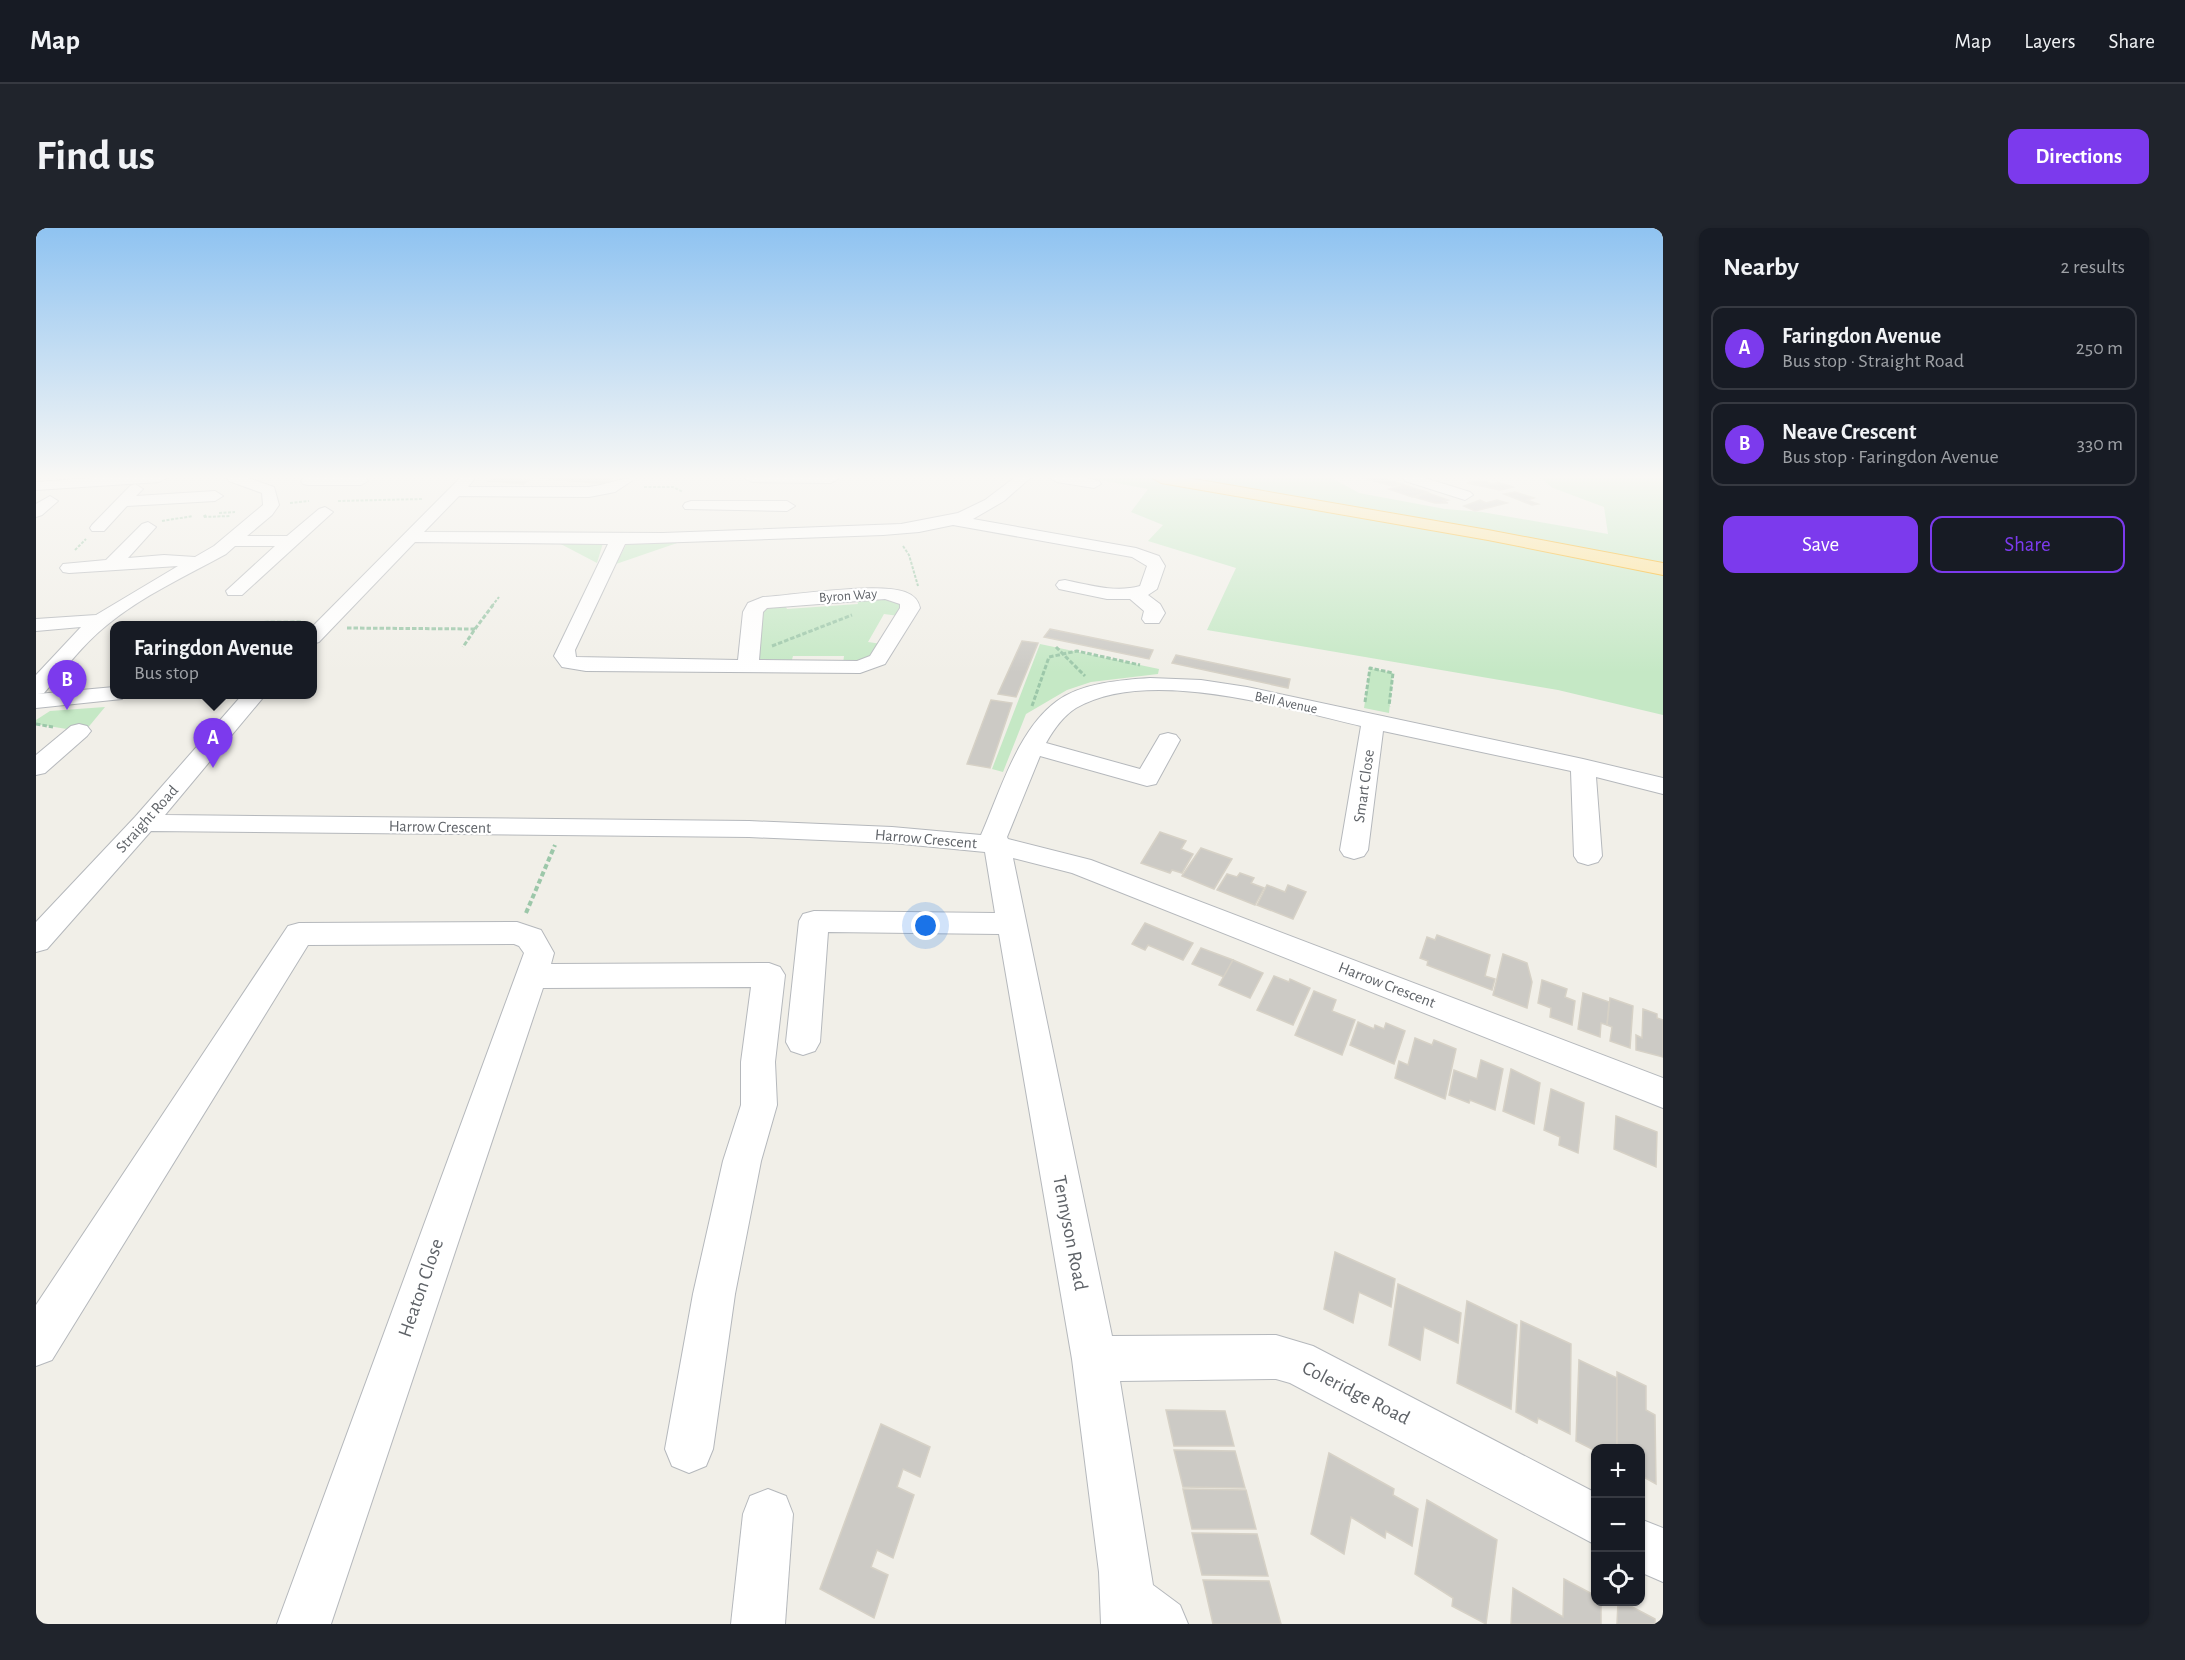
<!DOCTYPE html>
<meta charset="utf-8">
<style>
body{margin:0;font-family:"Alegreya Sans",sans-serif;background:#20242c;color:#f1f3f6}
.controls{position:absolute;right:18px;bottom:18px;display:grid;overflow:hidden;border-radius:12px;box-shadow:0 2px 4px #0004}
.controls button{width:54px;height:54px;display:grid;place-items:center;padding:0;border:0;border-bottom:2px solid #363941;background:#171b24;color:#f1f3f6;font:30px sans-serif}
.you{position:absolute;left:890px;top:698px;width:21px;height:21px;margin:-15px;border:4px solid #fff;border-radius:50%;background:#1a73e8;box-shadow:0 0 0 9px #1a73e833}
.badge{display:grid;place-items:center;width:39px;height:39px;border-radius:50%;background:#7c3aed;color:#fff;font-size:20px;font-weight:700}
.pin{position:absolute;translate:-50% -50px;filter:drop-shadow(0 2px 3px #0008)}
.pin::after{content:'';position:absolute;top:32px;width:21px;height:18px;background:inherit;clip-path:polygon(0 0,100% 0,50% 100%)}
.popup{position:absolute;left:74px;top:393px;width:207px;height:78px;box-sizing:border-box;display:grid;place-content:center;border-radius:12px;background:#171b24;filter:drop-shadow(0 2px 4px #0005);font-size:20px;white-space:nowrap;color:#9ea1a6}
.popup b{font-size:22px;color:#f1f3f6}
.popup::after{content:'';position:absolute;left:50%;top:100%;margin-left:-12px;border:12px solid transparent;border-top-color:#171b24}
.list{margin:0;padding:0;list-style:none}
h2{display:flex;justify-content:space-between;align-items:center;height:78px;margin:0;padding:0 24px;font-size:26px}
h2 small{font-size:20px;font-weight:400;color:#9ea1a6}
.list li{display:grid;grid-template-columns:39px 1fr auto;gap:18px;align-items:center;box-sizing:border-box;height:84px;margin:0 12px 12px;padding:0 12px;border:2px solid #363941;border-radius:12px}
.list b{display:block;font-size:22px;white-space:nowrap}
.list p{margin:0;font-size:20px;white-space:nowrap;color:#9ea1a6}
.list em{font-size:20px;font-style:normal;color:#9ea1a6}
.actions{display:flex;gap:12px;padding:18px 24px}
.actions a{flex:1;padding:14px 0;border:2px solid #7c3aed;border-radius:12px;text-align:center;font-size:21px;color:#7c3aed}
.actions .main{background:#7c3aed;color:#fff}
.icon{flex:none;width:33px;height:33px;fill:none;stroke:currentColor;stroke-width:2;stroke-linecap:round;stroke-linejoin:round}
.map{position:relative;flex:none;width:1627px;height:1396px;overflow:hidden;border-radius:12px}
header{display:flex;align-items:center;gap:36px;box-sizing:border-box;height:84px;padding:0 30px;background:#171b24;border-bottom:2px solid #363941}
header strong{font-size:28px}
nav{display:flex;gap:33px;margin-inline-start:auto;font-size:21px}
.intro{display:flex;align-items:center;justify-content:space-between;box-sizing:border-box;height:144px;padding:0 36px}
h1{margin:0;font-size:42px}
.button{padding:15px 27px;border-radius:12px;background:#7c3aed;color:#fff;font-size:21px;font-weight:700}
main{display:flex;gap:36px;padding:0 36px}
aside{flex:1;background:#171b24;border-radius:12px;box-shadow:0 2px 4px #0004}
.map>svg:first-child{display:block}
.green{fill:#c5e8c5}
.building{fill:#cccac5;stroke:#d6d1c6;stroke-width:1.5}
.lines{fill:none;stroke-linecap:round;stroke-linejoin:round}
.minor-casing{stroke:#b5b8bc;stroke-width:2}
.highway-casing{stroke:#f9ab00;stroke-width:2}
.path-far2{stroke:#9cc7a9;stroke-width:2;stroke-dasharray:3 1.5;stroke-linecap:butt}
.path-far1{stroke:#9cc7a9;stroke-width:3;stroke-dasharray:4.5 2;stroke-linecap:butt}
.path{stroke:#9cc7a9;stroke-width:4;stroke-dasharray:5 3;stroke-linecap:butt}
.minor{fill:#fff;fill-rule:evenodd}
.highway{fill:#fde293;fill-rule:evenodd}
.labels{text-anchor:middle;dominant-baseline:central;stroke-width:4.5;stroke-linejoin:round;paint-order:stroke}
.far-street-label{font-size:14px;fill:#5f6368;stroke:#fff}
.street-label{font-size:16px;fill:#5f6368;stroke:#fff}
.near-street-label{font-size:20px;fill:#5f6368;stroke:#fff}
</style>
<header>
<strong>Map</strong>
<nav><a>Map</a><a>Layers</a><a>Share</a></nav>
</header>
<div class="intro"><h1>Find us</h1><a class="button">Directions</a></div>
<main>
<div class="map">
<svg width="1627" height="1396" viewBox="0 0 1627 1396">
<rect width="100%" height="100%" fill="#f1efe8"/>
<!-- green -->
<g class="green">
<polygon points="1054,250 1296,250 1323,265 1409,281 1446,284 1572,306 1568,279 1517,260 1504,250 1627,250 1627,487 1522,462 1171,402 1200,340 1112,313 1127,297 1095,284 1112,261"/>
<polygon points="519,313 567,315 561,335"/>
<polygon points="599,314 644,314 580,336 591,315"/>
<polygon points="840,368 865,373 863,388 848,386 832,414 846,416 837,431 807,436 808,428 757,428 755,435 729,433 722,430 725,380 748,375 751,381 822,376 820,369"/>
<polygon points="1004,416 1123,441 1122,446 1055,454 1031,462 990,486 967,544 956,541"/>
<polygon points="1334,440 1357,445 1353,485 1328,480"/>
<polygon points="69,479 50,502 43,503 0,496 0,492 14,483"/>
</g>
<!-- building -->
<g class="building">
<polygon points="458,250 472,250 494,252 487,256 453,253"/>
<polygon points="504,250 557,250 576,251 569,256"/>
<polygon points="1327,250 1348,250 1366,256 1356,258"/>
<polygon points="1445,252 1457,256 1462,254 1477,259 1464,262 1431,255"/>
<polygon points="1368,257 1377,260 1391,264 1376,269 1353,261"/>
<polygon points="1479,264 1498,270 1491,272 1502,276 1496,277 1468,266"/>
<polygon points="1392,265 1412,272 1407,273 1412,275 1399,275 1378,269"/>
<polygon points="1444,272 1450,275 1461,272 1471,275 1439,283 1428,278"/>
<polygon points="1014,401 1117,422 1113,431 1008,409"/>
<polygon points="986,413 1002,415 980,469 962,466"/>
<polygon points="1140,427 1254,451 1252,460 1136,435"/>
<polygon points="955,472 976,475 954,540 931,536"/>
<polygon points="1124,604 1150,613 1145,621 1157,626 1146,645 1136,642 1134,645 1105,635"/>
<polygon points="1165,620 1196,631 1178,661 1146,648"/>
<polygon points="1204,645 1218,650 1215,655 1228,660 1219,677 1181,662 1191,646 1201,649"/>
<polygon points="1231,657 1249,664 1252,657 1270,664 1257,691 1221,677"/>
<polygon points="1109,695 1157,715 1147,732 1112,717 1109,722 1096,716"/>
<polygon points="1401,707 1454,727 1449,748 1459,751 1456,762 1391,737 1392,733 1384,730 1391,709 1399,712"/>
<polygon points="1165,720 1197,732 1188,749 1156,736"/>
<polygon points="1467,726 1491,735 1496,754 1491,780 1457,767"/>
<polygon points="1197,732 1227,745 1214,770 1183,757"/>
<polygon points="1238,748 1253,754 1254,751 1274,760 1257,797 1221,782"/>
<polygon points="1506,752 1531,761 1529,769 1539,773 1536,797 1514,789 1515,780 1502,775"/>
<polygon points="1278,763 1300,772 1296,783 1319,792 1306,827 1259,807"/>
<polygon points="1547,765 1573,774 1571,797 1565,795 1564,809 1542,801"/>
<polygon points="1574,770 1597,778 1594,820 1574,813 1576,799 1571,797"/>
<polygon points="1607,781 1621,786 1621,790 1627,792 1627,829 1600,822 1600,807 1606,810"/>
<polygon points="1322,794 1338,801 1339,797 1348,801 1350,795 1369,803 1358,836 1314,817"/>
<polygon points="1379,810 1396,817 1398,812 1420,821 1409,871 1359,850 1363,833 1372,837"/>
<polygon points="1445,832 1467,841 1459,882 1434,872 1433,875 1413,867 1418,842 1441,851"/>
<polygon points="1475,841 1504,855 1498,896 1467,883"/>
<polygon points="1515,861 1548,875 1542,925 1523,917 1524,909 1508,902"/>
<polygon points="1580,888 1621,904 1620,939 1578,921"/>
<polygon points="1299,1024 1359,1051 1355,1079 1323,1064 1317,1095 1288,1081"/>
<polygon points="1362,1056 1425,1085 1422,1115 1388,1099 1384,1132 1353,1117"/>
<polygon points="1431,1073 1481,1097 1475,1181 1421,1155"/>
<polygon points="1485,1093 1535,1116 1534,1206 1502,1190 1501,1195 1480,1184"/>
<polygon points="1543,1132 1581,1150 1581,1220 1573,1220 1564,1216 1564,1220 1560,1220 1560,1223 1540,1213"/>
<polygon points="1581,1144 1610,1158 1610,1182 1619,1187 1620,1256 1604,1247 1604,1220 1581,1220"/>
<polygon points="1130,1182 1189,1183 1198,1218 1138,1218"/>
<polygon points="845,1196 894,1219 884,1249 867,1241 861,1259 878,1267 857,1330 841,1322 835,1339 852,1347 838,1390 784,1361"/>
<polygon points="1138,1222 1199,1223 1209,1260 1147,1259"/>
<polygon points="1293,1225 1358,1261 1357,1267 1382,1281 1376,1318 1350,1303 1349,1310 1315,1289 1308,1326 1275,1306"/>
<polygon points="1147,1261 1210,1262 1220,1301 1156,1301"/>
<polygon points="1391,1272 1461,1312 1450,1396 1416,1378 1417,1370 1379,1346"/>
<polygon points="1156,1305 1221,1306 1232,1348 1166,1347"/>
<polygon points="1528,1351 1560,1368 1560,1374 1565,1374 1565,1396 1475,1396 1477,1360 1527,1389"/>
<polygon points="1167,1352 1233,1353 1245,1396 1177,1396"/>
<polygon points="1582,1374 1587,1374 1619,1391 1619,1396 1581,1396"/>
</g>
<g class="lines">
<defs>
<g id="minor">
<polygon points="56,250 130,250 123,254 0,262 0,254"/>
<path d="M191,250H212L238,259L243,277L236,287L211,308H251L283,281L289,279L297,284L206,367H192L190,363L239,318H199L190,326C150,348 106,368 71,397C47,416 28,442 8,465L2,466L78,459V466H89L86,471L0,480V447L45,399L0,403V391L60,387L142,338L33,345L27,344L24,340L27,336L70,332L106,296L112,294L120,299L92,330L128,327L159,329L178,318L227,277L226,265L193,253Z"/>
<polygon points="267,250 330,250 332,253 325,257 272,257 267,256 265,253"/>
<path d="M424,250H439L432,259H553C571,257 582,250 600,250L579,264L553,269L423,268L388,304L627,305L865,296L922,285L949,272L978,250H994L968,273L937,291L1100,320L1123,328L1129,338L1121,361L1112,367L1124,376L1129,385L1123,395H1109L1106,391L1108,383L1094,371H1071L1023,361L1020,357L1023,353L1029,352C1053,357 1080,365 1104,358L1111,338L1096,329L917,297L883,304L847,307L589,316L539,422L540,429L702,432L707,384L712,375L727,369C760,367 841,354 869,364C877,367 882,371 884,380L849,436L824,445L550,443L526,439L518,428L572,316L379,314L283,414L276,416V399ZM849,371L864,376V380L834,428L821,433L723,432L727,384L731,380Z"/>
<polygon points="709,250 802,250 802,251 795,255 716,254"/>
<polygon points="1014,250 1048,250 1063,253 1065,256 1058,260 1021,254"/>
<polygon points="1367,250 1389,250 1434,264 1437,267 1429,272 1369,253"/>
<polygon points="99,256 107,261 100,268 179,263 187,268 179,273 91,278 68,303 56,303 54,300 56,297 94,258"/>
<polygon points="14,268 22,273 6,287 0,289 0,276"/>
<polygon points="655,273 751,273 759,278 751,283 649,281 647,278 649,275"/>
<path d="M1114,450L1165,452L1211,459L1547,531L1627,550V566L1560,549L1566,628L1562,634L1552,637L1542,634L1538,628L1535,543L1347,503L1332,622L1328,628L1318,631L1308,628L1304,622L1325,498C1248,480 1112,438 1040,480C1027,488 1018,501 1010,515L1104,541L1124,507L1132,505L1140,507L1144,512L1120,556L1111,558L1004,528L971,609L972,611L1055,632L1627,850V880L1036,645L977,630L1076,1108L1240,1107L1277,1118L1560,1265V1317L1254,1155L1240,1151L1084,1153L1117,1357L1144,1377L1152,1396H1065L1063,1344L1036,1131L963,706L792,704L784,814L779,823L767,827L755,823L750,814L763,693L767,686L778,683L959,685L949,624L856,615L713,609L115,603L11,721L0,724V694L99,589L207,466H230L129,587L713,593L856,599L945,607C964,564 982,501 1021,473C1046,455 1084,452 1114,450Z"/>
<polygon points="43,496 51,498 55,503 51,508 9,545 0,547 0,527 35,498"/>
<polygon points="481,694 505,702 518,725 515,736 733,735 744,739 749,747 739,834 741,877 725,933 699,1066 677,1221 670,1238 653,1245 636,1238 629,1221 657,1066 687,933 705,877 705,834 715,759 507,760 295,1396 241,1396 488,725 483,718 478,716 272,717 16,1132 0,1138 0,1077 252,698 263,695"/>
<polygon points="732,1261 750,1268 757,1286 749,1396 695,1396 707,1286 714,1268"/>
<polygon points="1604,1291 1627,1300 1627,1354 1604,1344"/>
</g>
<polygon id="highway" points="1117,250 1152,250 1452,302 1627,335 1627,347 1452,312 1125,255"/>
</defs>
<!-- minor casing -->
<use href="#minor" class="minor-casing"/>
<!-- highway casing -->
<use href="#highway" class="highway-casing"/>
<!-- path-far2 -->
<g class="path-far2">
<polyline points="608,259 637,259 647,264"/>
<polyline points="302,273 387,271"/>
<polyline points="254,275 273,273"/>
<polyline points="183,285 199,284"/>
<polyline points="170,287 167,289 194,288"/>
<polyline points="126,293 157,288"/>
<polyline points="867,318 873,327 882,358"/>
<polyline points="39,322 50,311"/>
<polyline points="456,378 463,369"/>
</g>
<!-- path-far1 -->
<g class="path-far1">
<polyline points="157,398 166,395 267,394"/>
<polyline points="311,400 439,401 427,419"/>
<polyline points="439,401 457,377"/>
<polyline points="736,418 816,387"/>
<polyline points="1020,419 1049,448"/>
<polyline points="1329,474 1334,440 1357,445 1353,478"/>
<polyline points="996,478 1013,429 1041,423 1104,437"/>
<polyline points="0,496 17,499"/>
</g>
<!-- path -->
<polyline class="path" points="490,685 519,617"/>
<!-- minor -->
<use href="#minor" class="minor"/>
<!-- highway -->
<use href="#highway" class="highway"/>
</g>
<!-- sky -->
<linearGradient id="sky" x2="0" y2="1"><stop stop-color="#8fc3f1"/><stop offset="0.56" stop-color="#f9f8f5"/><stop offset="1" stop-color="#f9f8f5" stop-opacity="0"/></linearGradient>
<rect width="1627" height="445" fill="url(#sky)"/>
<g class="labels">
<!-- far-street labels -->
<g class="far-street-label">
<text transform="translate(812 368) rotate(-4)">Byron Way</text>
<text transform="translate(1250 475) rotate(12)">Bell Avenue</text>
</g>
<!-- street labels -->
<g class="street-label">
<text transform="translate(1328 558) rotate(-82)">Smart Close</text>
<text transform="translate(111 591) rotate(-48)">Straight Road</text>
<text transform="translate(404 599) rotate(1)">Harrow Crescent</text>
<text transform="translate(890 611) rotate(5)">Harrow Crescent</text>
<text transform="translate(1351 757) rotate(21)">Harrow Crescent</text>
</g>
<!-- near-street labels -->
<g class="near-street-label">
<text transform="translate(1034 1005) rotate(79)">Tennyson Road</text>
<text transform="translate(385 1060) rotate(-71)">Heaton Close</text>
<text transform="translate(1320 1165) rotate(27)">Coleridge Road</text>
</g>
</g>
</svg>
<div class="controls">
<button>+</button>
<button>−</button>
<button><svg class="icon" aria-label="locate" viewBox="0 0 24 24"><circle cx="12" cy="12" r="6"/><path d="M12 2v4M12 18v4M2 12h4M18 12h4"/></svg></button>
</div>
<div class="you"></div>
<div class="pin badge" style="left:177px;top:540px">A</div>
<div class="popup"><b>Faringdon Avenue</b>Bus stop</div>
<div class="pin badge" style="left:31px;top:482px">B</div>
</div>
<aside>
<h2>Nearby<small>2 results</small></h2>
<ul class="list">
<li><span class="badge">A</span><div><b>Faringdon Avenue</b><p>Bus stop · Straight Road</p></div><em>250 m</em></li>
<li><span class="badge">B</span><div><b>Neave Crescent</b><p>Bus stop · Faringdon Avenue</p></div><em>330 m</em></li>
</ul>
<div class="actions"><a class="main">Save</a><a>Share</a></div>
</aside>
</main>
